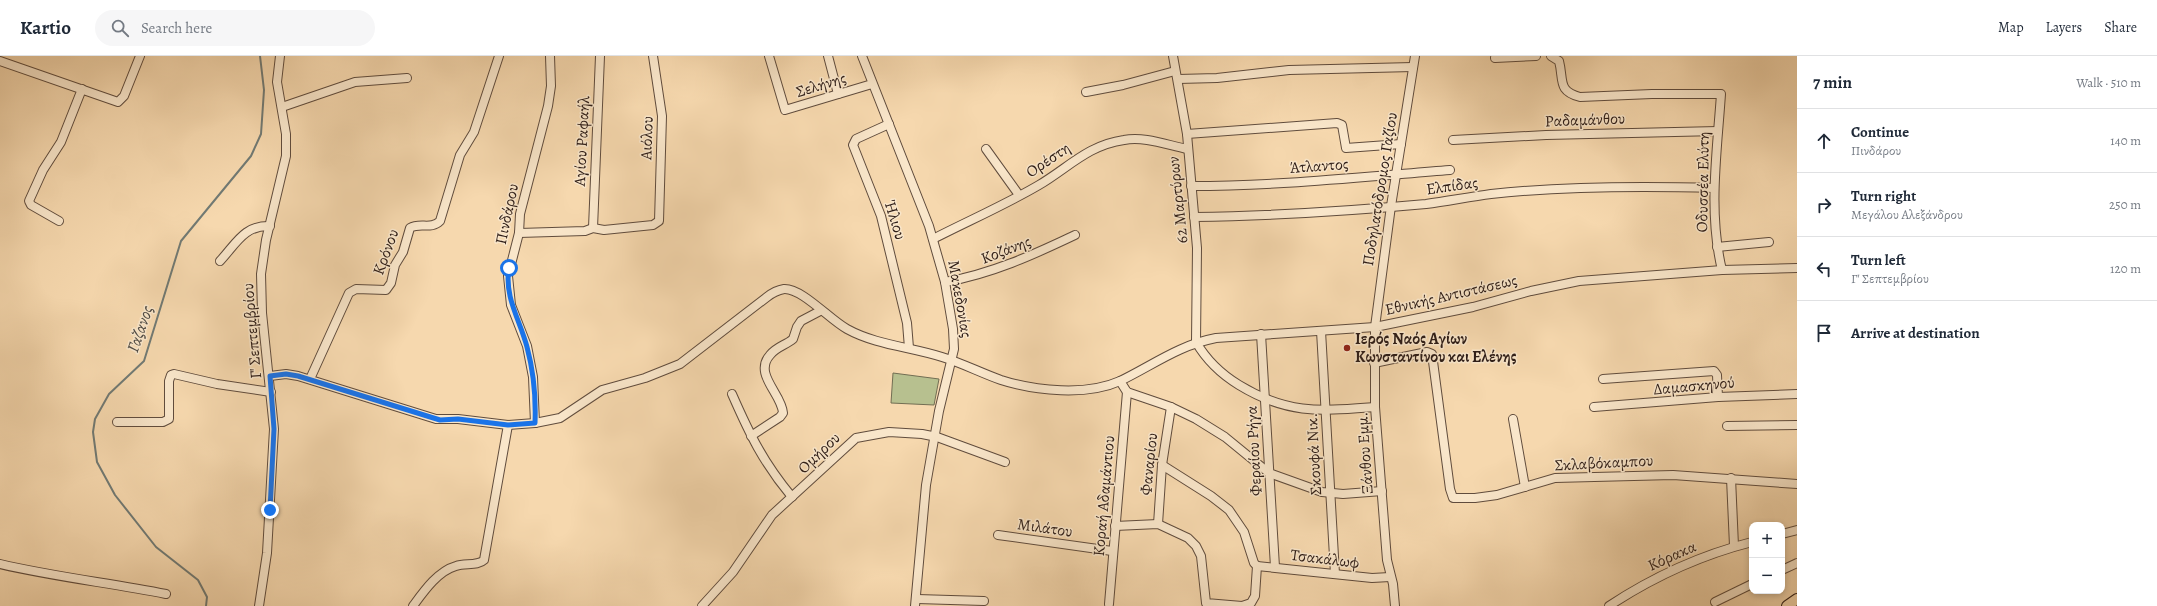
<!DOCTYPE html>
<meta charset="utf-8">
<style>
body{margin:0;font-family:Alegreya,serif;background:#f6f6f7;color:#1f2937}
.controls{position:absolute;right:12px;bottom:12px;display:grid;overflow:hidden;border-radius:8px;box-shadow:0 2px 6px #0003}
.controls button{width:36px;height:36px;display:grid;place-items:center;padding:0;border:0;border-bottom:1px solid #e0e1e3;background:#fff;color:#1f2937;font:20px sans-serif}
.stop{position:absolute;width:12px;height:12px;margin:-9px;border:3px solid #1a73e8;border-radius:50%;background:#fff}
.stop.end{background:#1a73e8;border-color:#fff;box-shadow:0 1px 4px #0008}
.list{margin:0;padding:0;list-style:none}
h2{display:flex;justify-content:space-between;align-items:center;height:52px;margin:0;padding:0 16px;font-size:17px}
h2 small{font-size:13px;font-weight:400;color:#747a83}
.list li{display:grid;grid-template-columns:26px 1fr auto;gap:12px;align-items:center;box-sizing:border-box;height:64px;padding:0 16px;border-top:1px solid #e0e1e3}
.list b{display:block;font-size:15px;white-space:nowrap}
.list p{margin:0;font-size:13px;white-space:nowrap;color:#747a83}
.list em{font-size:13px;font-style:normal;color:#747a83}
.icon{flex:none;width:22px;height:22px;fill:none;stroke:currentColor;stroke-width:2;stroke-linecap:round;stroke-linejoin:round}
.map{position:relative;flex:none;width:1797px;height:550px;overflow:hidden}
header{display:flex;align-items:center;gap:24px;box-sizing:border-box;height:56px;padding:0 20px;background:#fff;border-bottom:1px solid #e0e1e3}
header strong{font-size:19px}
nav{display:flex;gap:22px;margin-inline-start:auto;font-size:14px}
.search{width:280px;height:36px;background:#f6f6f7;display:flex;align-items:center;gap:10px;box-sizing:border-box;padding:0 14px;border-radius:22px;color:#747a83;font-size:15px}
main{display:flex}
aside{flex:1;background:#fff}
.map>svg:first-child{display:block}
.green{fill:#b7c08f;stroke:#726e53}
.lines{fill:none;stroke-linecap:round;stroke-linejoin:round}
.stream{stroke:#717a74;stroke-width:2}
.minor-casing{stroke:#604c3d;stroke-width:10}
.major-casing{stroke:#2e1d17;stroke-width:12}
.minor{stroke:#f9e6ca;stroke-width:8}
.major{stroke:#f6d8ae;stroke-width:10}
.route{stroke:#1a73e8;stroke-width:5}
.poi-dot{fill:#8f2418;stroke:#f9e6ca;stroke-width:1.5}
.labels{text-anchor:middle;dominant-baseline:central;stroke-width:3;stroke-linejoin:round;paint-order:stroke}
.street-label{font-size:16px;fill:#2e1d17;stroke:#f9e6ca}
.poi-label{font-size:16px;font-weight:bold;fill:#2e1d17;stroke:#f9e6ca;text-anchor:start}
.water-label{font-size:17px;font-style:italic;fill:#504c46;stroke:#f9e6ca}
</style>
<header>
<strong>Kartio</strong>
<div class="search"><svg class="icon" aria-label="search" viewBox="0 0 24 24"><circle cx="10" cy="10" r="6"/><path d="M15 15l6 6"/></svg>Search here</div>
<nav><a>Map</a><a>Layers</a><a>Share</a></nav>
</header>
<main>
<div class="map">
<svg width="1797" height="550" viewBox="0 0 1797 550">
<rect width="100%" height="100%" fill="#f6d8ae"/>
<filter id="stains"><feTurbulence type="fractalNoise" baseFrequency=".005" numOctaves="4"/><feColorMatrix values="0 0 0 0 .2 0 0 0 0 .09 0 0 0 0 .02 0 0 0 .5 -.17"/></filter>
<radialGradient id="worn" r=".72"><stop offset=".6" stop-color="#630" stop-opacity="0"/><stop offset="1" stop-color="#630" stop-opacity=".3"/></radialGradient>
<!-- green -->
<polygon class="green" points="893,317 939,323 934,349 891,347"/>
<g class="lines">
<!-- stream -->
<polyline class="stream" points="206,550 207,541 198,524 156,491 115,439 97,406 93,376 95,363 109,338 144,305 181,185 251,100 261,78 264,34 260,0"/>
<defs>
<g id="minor">
<polyline points="769,0 785,54 872,28"/>
<polyline points="828,0 838,38"/>
<polyline points="862,0 929,170 945,226 953,273 954,293 939,355 926,429 915,550"/>
<path d="M1173,0L1187,78L1197,192L1196,286C1207,305 1221,318 1239,329C1288,359 1321,355 1375,351"/>
<path d="M1551,0L1559,5C1564,24 1557,35 1580,41L1652,38H1721C1717,97 1708,156 1722,214"/>
<polyline points="1495,2 1536,0"/>
<polyline points="0,5 118,46 124,40 140,0"/>
<polyline points="1178,23 1217,22 1289,14 1413,11"/>
<polyline points="1086,36 1123,29 1175,15"/>
<polyline points="282,51 355,26 407,22"/>
<polyline points="889,68 856,83 853,89 881,160 907,267 909,292"/>
<polyline points="1187,78 1337,67 1342,69 1346,92 1401,88"/>
<polyline points="1453,84 1546,79 1718,75"/>
<polyline points="986,93 1019,139"/>
<path d="M1191,130C1277,130 1364,121 1450,114"/>
<path d="M1194,161C1271,160 1349,155 1426,148C1448,145 1469,141 1491,138C1565,130 1641,130 1714,132"/>
<polyline points="59,165 31,149 29,145 43,114 61,86 82,33"/>
<polyline points="593,172 600,0"/>
<polyline points="519,177 585,175 593,172 604,174 653,169 659,165 662,60 653,0"/>
<path d="M933,183C968,165 1005,149 1039,129C1068,112 1088,89 1124,84C1144,80 1167,89 1187,93"/>
<polyline points="1717,191 1769,186"/>
<path d="M220,205C236,188 244,169 270,170"/>
<path d="M945,226C991,218 1033,199 1075,179"/>
<polyline points="1321,275 1335,518"/>
<polyline points="1261,278 1275,511"/>
<polyline points="1374,307 1427,296 1432,298 1450,433 1453,442 1475,442 1497,439 1555,422 1673,419 1797,428"/>
<path d="M270,320L286,318L298,320L436,363H458L508,369L535,367L560,362L602,334L645,322L680,308L767,241C772,237 778,234 784,233C802,232 830,264 847,273C876,289 911,291 942,301C962,307 981,317 1001,324C1035,335 1087,340 1120,325C1153,309 1179,289 1216,282L1375,271L1473,251L1531,235L1579,225L1722,214L1797,212"/>
<path d="M310,323L349,237L356,233L386,234L391,227L395,209L403,196L410,172C420,166 431,174 440,165L460,99L474,76L499,0"/>
<polyline points="1603,323 1714,315 1717,319 1718,341"/>
<polyline points="1120,325 1127,336 1171,351 1196,363 1225,381 1269,417 1322,436 1343,438 1382,435"/>
<path d="M732,338C750,379 763,406 792,441"/>
<polyline points="1594,351 1718,341 1797,338"/>
<polyline points="1513,363 1525,431"/>
<polyline points="117,366 163,366 169,363 169,325 171,319 174,318 217,328 271,336"/>
<polyline points="535,367 533,321 527,290 511,249 508,220 519,177 520,158 548,50 551,30 550,0"/>
<polyline points="1727,370 1797,369"/>
<path d="M751,380L780,361L783,357C782,338 753,318 770,299C776,291 786,289 793,283L797,271L801,265L820,255"/>
<polyline points="1162,409 1211,440 1229,454 1244,476 1254,507 1257,510"/>
<polyline points="1731,422 1734,490"/>
<polyline points="1158,468 1162,409 1171,351"/>
<polyline points="1115,470 1158,468 1188,482 1196,490 1201,500 1206,547 1242,550 1251,547 1255,540 1257,510"/>
<polyline points="1782,478 1797,474"/>
<polyline points="998,479 1112,495"/>
<path d="M0,508C55,521 111,527 166,538"/>
<polyline points="1257,510 1372,522 1390,521"/>
<polyline points="1782,514 1797,507"/>
<polyline points="917,543 984,545"/>
<polyline points="1715,546 1752,528"/>
<polyline points="1109,548 1127,336"/>
<polyline points="259,550 267,497 274,373 262,257 261,218 266,184 286,100 286,78 277,26 280,0"/>
<path d="M413,550C424,535 438,515 456,510C465,507 478,510 484,504L508,369"/>
<polyline points="702,550 733,516 772,459 856,382 889,376 922,378 937,381 1005,406"/>
<polyline points="1395,550 1393,528 1387,504 1375,351 1375,271 1391,150 1415,0"/>
<path d="M1609,550C1653,521 1701,499 1752,486"/>
</g>
<polyline id="major" points="1787,550 1797,543"/>
</defs>
<!-- minor casing -->
<use href="#minor" class="minor-casing"/>
<!-- major casing -->
<use href="#major" class="major-casing"/>
<!-- minor -->
<use href="#minor" class="minor"/>
<!-- major -->
<use href="#major" class="major"/>
</g>
<g class="lines">
<!-- route -->
<path class="route" d="M270,454L274,373L270,320L286,318L298,320L440,364L458,363L508,369L535,367C536,341 534,317 527,291C520,264 504,241 509,212"/>
</g>
<!-- markers -->
<circle class="poi-dot" cx="1347" cy="292" r="4"/>
<g class="labels">
<!-- street labels -->
<g class="street-label">
<text transform="translate(821 29) rotate(-17)">Σελήνης</text>
<text transform="translate(1585 64) rotate(-2)">Ραδαμάνθου</text>
<text transform="translate(647 82) rotate(-88)">Αιόλου</text>
<text transform="translate(582 85) rotate(-87)">Αγίου Ραφαήλ</text>
<text transform="translate(1048 104) rotate(-34)">Ορέστη</text>
<text transform="translate(1319 110) rotate(-4)">Άτλαντος</text>
<text transform="translate(1703 126) rotate(-89)">Οδυσσέα Ελύτη</text>
<text transform="translate(1452 130) rotate(-8)">Ελπίδας</text>
<text transform="translate(1380 133) rotate(-81)">Ποδηλατόδρομος Γαζίου</text>
<text transform="translate(1178 144) rotate(-96)">62 Μαρτύρων</text>
<text transform="translate(507 158) rotate(-78)">Πινδάρου</text>
<text transform="translate(895 164) rotate(73)">Ήλιου</text>
<text transform="translate(1006 194) rotate(-21)">Κοζάνης</text>
<text transform="translate(386 196) rotate(-70)">Κρόνου</text>
<text transform="translate(1451 239) rotate(-13)">Εθνικής Αντιστάσεως</text>
<text transform="translate(960 243) rotate(80)">Μακεδονίας</text>
<text transform="translate(252 275) rotate(-95)">Γ' Σεπτεμβρίου</text>
<text transform="translate(1694 330) rotate(-5)">Δαμασκηνού</text>
<text transform="translate(1254 395) rotate(-93)">Φεραίου Ρήγα</text>
<text transform="translate(819 397) rotate(-44)">Ομήρου</text>
<text transform="translate(1365 397) rotate(-94)">Ξάνθου Εμμ.</text>
<text transform="translate(1314 398) rotate(-93)">Σκουφά Νικ.</text>
<text transform="translate(1604 407) rotate(-3)">Σκλαβόκαμπου</text>
<text transform="translate(1149 408) rotate(-84)">Φαναρίου</text>
<text transform="translate(1104 440) rotate(-85)">Κοραή Αδαμάντιου</text>
<text transform="translate(1045 472) rotate(8)">Μιλάτου</text>
<text transform="translate(1672 500) rotate(-24)">Κόρακα</text>
<text transform="translate(1325 503) rotate(7)">Τσακάλωφ</text>
</g>
<!-- poi labels -->
<g class="poi-label">
<text x="1355" y="283">Ιερός Ναός Αγίων<tspan x="1355" dy="18">Κωνσταντίνου και Ελένης</tspan></text>
</g>
<!-- water labels -->
<g class="water-label">
<text transform="translate(140 273) rotate(-71)">Γαζανος</text>
</g>
</g>
<rect width="100%" height="100%" filter="url(#stains)"/>
<rect width="100%" height="100%" fill="url(#worn)"/>
</svg>
<div class="controls">
<button>+</button>
<button>−</button>
</div>
<div class="stop" style="left:509px;top:212px"></div>
<div class="stop end" style="left:270px;top:454px"></div>
</div>
<aside>
<h2>7 min<small>Walk · 510 m</small></h2>
<ul class="list">
<li><svg class="icon" aria-label="ahead" viewBox="0 0 24 24"><path d="M12 20V5M6 11l6-6 6 6"/></svg><div><b>Continue</b><p>Πινδάρου</p></div><em>140 m</em></li>
<li><svg class="icon" aria-label="right" viewBox="0 0 24 24"><path d="M7 20v-9h11M14 6l5 5-5 5"/></svg><div><b>Turn right</b><p>Μεγάλου Αλεξάνδρου</p></div><em>250 m</em></li>
<li><svg class="icon" aria-label="left" viewBox="0 0 24 24"><path d="M17 20v-9H6M10 6l-5 5 5 5"/></svg><div><b>Turn left</b><p>Γ' Σεπτεμβρίου</p></div><em>120 m</em></li>
<li><svg class="icon" aria-label="arrive" viewBox="0 0 24 24"><path d="M6 21V4h12l-3 4 3 4H6"/></svg><div><b>Arrive at destination</b></div></li>
</ul>
</aside>
</main>
